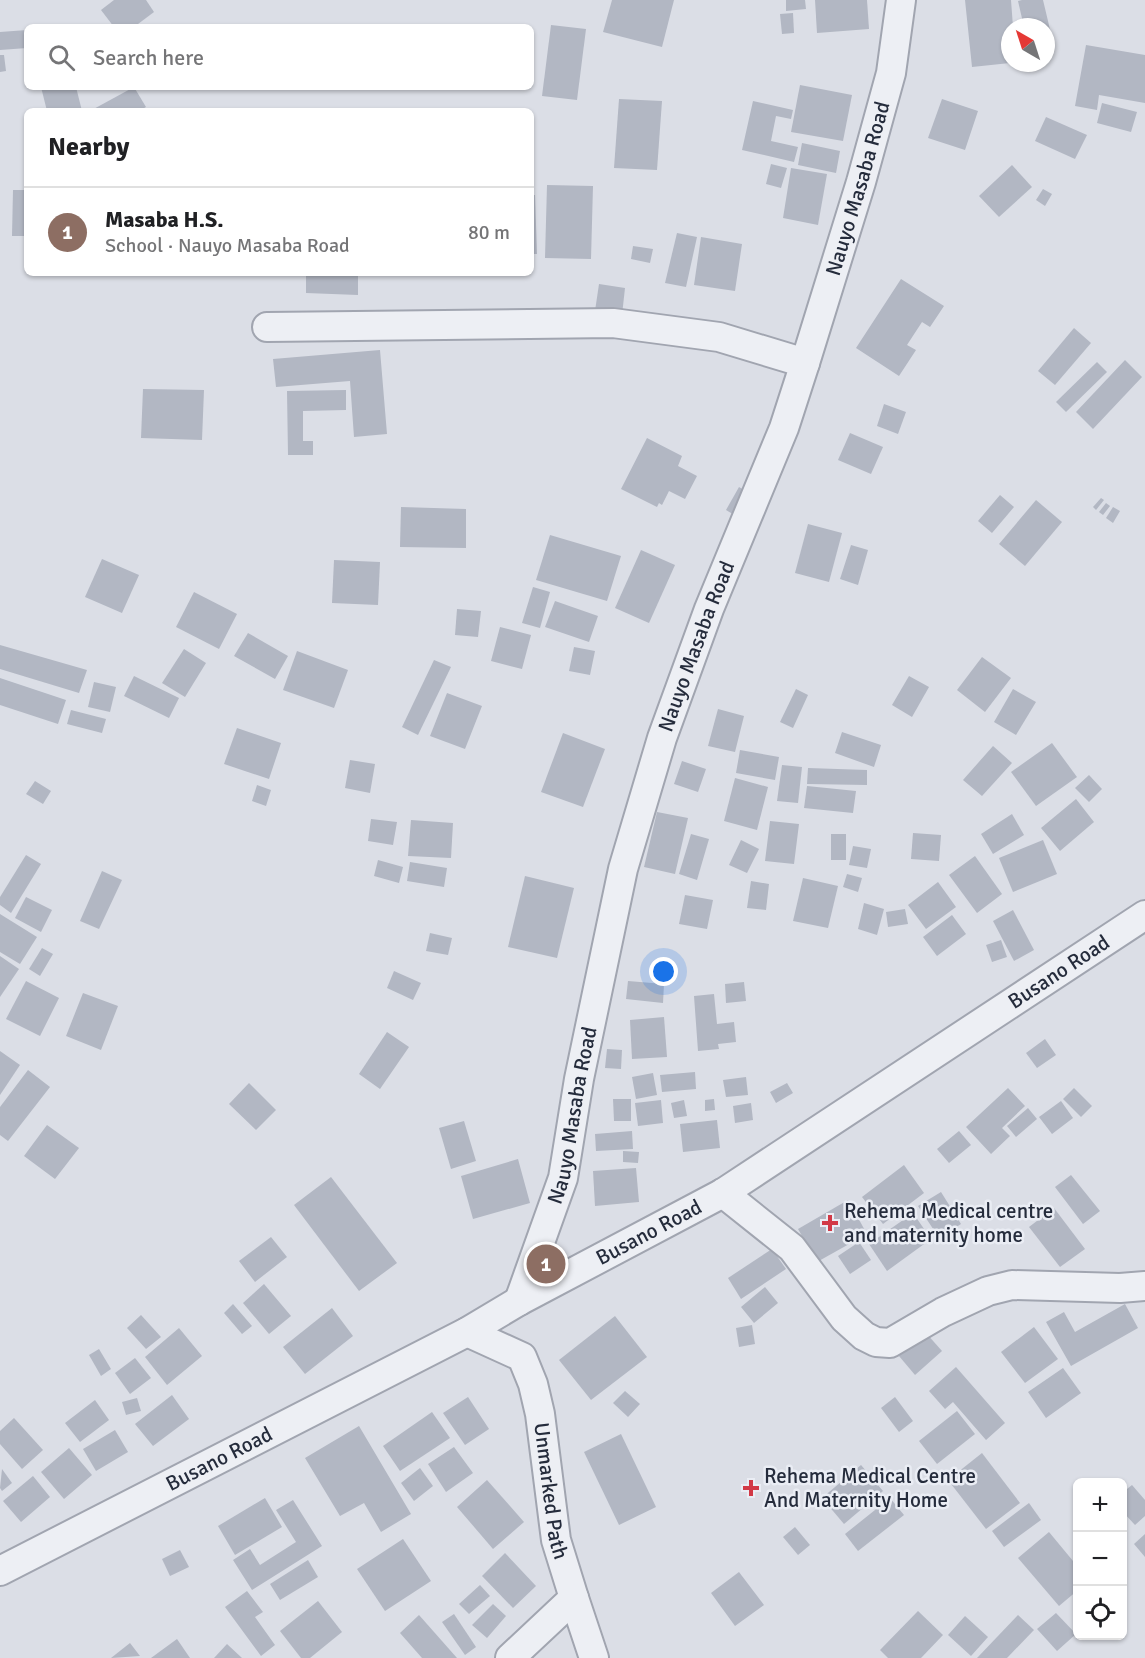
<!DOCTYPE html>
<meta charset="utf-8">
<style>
body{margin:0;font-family:Signika,sans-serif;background:#f6f6f6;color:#202124}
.controls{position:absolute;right:18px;bottom:18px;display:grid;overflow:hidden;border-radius:9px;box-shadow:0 2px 4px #0004}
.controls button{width:54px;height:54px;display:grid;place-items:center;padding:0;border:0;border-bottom:2px solid #e0e0e0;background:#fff;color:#202124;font:30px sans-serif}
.compass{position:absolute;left:1001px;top:18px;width:54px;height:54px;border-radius:50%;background:#fff;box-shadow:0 2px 4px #0004;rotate:321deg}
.you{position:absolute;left:664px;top:972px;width:21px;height:21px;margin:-15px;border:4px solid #fff;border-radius:50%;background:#1a73e8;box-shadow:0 0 0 9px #1a73e833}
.badge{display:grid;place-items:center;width:39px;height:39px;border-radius:50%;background:#7c3aed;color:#fff;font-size:20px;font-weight:700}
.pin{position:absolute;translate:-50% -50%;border:3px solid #fff;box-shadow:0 2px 6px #0006}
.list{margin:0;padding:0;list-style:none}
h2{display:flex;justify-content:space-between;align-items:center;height:78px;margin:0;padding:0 24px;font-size:26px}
h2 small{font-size:20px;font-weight:400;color:#757577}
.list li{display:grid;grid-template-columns:39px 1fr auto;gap:18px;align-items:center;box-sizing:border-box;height:90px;padding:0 24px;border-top:2px solid #e0e0e0}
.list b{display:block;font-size:22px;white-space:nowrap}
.list p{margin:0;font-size:20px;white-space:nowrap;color:#757577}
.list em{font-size:20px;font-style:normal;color:#757577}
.icon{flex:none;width:33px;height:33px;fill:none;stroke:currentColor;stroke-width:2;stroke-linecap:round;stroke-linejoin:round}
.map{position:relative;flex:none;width:1145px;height:1658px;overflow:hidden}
.search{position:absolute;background:#fff;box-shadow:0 2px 4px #0004;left:24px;top:24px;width:510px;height:66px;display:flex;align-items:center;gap:15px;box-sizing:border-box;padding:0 21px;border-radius:9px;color:#757577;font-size:22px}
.panel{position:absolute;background:#fff;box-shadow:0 2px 4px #0004;left:24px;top:108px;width:510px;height:168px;border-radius:9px}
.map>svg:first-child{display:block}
.building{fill:#b2b7c3}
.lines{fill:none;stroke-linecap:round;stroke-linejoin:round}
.minor-casing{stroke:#a1a5b0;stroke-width:32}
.minor{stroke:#edeff4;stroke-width:28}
.poi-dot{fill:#d23946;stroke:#eaedf4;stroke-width:2}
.labels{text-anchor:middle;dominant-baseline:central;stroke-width:5;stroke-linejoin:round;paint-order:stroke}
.street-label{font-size:21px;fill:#252c3c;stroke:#eaedf4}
.poi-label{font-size:21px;fill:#252c3c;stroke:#eaedf4;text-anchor:start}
</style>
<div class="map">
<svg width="1145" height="1658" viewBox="0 0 1145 1658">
<rect width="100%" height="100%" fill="#dbdee6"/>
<!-- building -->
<g class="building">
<polygon points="114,0 146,0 154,12 134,27 114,27 101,10"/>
<polygon points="612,0 674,0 662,47 603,32"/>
<polygon points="786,0 805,0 806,9 786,11"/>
<polygon points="815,0 867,0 869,29 817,33"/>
<polygon points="965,0 1011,0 1013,27 1010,27 1010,63 972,67"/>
<polygon points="1022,0 1043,0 1053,42 1046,44 1046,27 1024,27 1018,1"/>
<polygon points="793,13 794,33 782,34 780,14"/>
<polygon points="551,25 586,29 577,100 542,96"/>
<polygon points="27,30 27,48 0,50 0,32"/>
<polygon points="1086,45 1145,55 1145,103 1099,95 1097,110 1075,106"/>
<polygon points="0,55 4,55 6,71 0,72"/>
<polygon points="800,85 852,95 843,141 791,132"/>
<polygon points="41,87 76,87 82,111 47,111"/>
<polygon points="134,87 146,107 139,111 90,111"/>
<polygon points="619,99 662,101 657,170 614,168"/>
<polygon points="942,99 978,111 965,150 928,138"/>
<polygon points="753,101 793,110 791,119 776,116 771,141 798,147 794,162 742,150"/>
<polygon points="1102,103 1137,112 1131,132 1097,123"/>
<polygon points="1046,117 1087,135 1075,159 1035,141"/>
<polygon points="802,143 840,151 836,173 798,165"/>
<polygon points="771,164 787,168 781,188 766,184"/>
<polygon points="1012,165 1032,187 999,217 979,196"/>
<polygon points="791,168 827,174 818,225 783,218"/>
<polygon points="547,185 593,186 591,259 545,258"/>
<polygon points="1043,189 1052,194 1045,206 1036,200"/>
<polygon points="13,190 27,190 27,236 12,236"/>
<polygon points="531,195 535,195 537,254 531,254"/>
<polygon points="677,233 697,237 686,287 665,283"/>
<polygon points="701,237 742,244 735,291 694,285"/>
<polygon points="633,246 653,249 650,263 631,259"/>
<polygon points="306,273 358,273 358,295 306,293"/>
<polygon points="901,279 944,306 930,327 922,322 907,345 916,350 899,376 856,348"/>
<polygon points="599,284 625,288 622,315 595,311"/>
<polygon points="1074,328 1091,343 1055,385 1038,371"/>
<polygon points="380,350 387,434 354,437 350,381 276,387 273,359"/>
<polygon points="1125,360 1142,377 1093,429 1076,412"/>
<polygon points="1097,362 1107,372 1066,412 1056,402"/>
<polygon points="143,389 204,390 202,440 141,438"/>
<polygon points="346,390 346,410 303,411 303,441 313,441 313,455 288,455 287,391"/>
<polygon points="884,404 906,412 898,434 877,426"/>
<polygon points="850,433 883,447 871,474 838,460"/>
<polygon points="647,438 682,456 678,466 697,476 685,499 669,491 662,505 659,503 657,507 621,489"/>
<polygon points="739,487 754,496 741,519 726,510"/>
<polygon points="1000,495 1014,507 992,533 978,521"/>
<polygon points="1101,498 1104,500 1096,510 1093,507"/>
<polygon points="1036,500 1062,522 1025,566 999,544"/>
<polygon points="1106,503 1110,506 1103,515 1099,512"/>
<polygon points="401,507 466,509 466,548 400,547"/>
<polygon points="1113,507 1120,511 1113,523 1106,518"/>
<polygon points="808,524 842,533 829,582 795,573"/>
<polygon points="550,535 621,556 607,601 536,580"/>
<polygon points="851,545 868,550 858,585 840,579"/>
<polygon points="641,550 675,565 649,623 615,608"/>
<polygon points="102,559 139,575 122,613 85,597"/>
<polygon points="334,560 380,562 378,605 332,603"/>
<polygon points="533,587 550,592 540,628 522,623"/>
<polygon points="194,592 237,614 219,649 176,627"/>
<polygon points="555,601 598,616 589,642 545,627"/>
<polygon points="457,609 481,611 478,637 455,635"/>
<polygon points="500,627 531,635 522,669 491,661"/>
<polygon points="248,633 288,656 275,679 234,656"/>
<polygon points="0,645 87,670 79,693 0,669"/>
<polygon points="574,647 595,651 590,675 569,671"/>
<polygon points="184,649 206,663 185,697 162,683"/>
<polygon points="297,651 348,670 334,708 283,690"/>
<polygon points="982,657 1011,678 985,712 957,690"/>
<polygon points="434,660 451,667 418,735 402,727"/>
<polygon points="134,676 179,698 169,718 124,696"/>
<polygon points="909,676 929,687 912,717 892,705"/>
<polygon points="0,678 66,700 58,724 0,705"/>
<polygon points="94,682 116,687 110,712 88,707"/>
<polygon points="796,689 808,695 793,728 780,722"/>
<polygon points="1013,689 1036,702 1016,735 994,722"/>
<polygon points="447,693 482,706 465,749 430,736"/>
<polygon points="718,709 744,716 735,752 708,746"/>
<polygon points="71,710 106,719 102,733 67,724"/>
<polygon points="237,728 281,743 269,779 224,764"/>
<polygon points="842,732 881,745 874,767 835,753"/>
<polygon points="563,733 605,749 583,807 541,792"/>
<polygon points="1052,743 1077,777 1036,806 1011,772"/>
<polygon points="993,746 1012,763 982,796 963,780"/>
<polygon points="740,750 779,757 775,780 736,773"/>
<polygon points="350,760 375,764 370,793 345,788"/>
<polygon points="682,761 706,769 698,792 674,784"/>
<polygon points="782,765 802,767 798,803 777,801"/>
<polygon points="808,768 867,770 867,785 807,784"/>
<polygon points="1089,775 1102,789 1089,802 1075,788"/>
<polygon points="735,778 768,787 757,830 724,821"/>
<polygon points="35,781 51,791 43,804 26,794"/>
<polygon points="257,785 271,790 266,806 252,801"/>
<polygon points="807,786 856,791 853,813 804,808"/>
<polygon points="1076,799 1094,822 1060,851 1041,828"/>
<polygon points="657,812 688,818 675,874 644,867"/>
<polygon points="1012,814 1024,835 993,854 981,834"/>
<polygon points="371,819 397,822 393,845 368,841"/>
<polygon points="411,820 453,823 451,858 408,856"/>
<polygon points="770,821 799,824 794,864 765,861"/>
<polygon points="913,833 941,835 939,861 911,859"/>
<polygon points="691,834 709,839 697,880 679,874"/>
<rect x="831" y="834" width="15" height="26"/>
<polygon points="741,840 759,849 747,873 729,865"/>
<polygon points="1043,840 1057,874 1013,892 999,858"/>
<polygon points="853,846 871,849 867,868 849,865"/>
<polygon points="26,855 41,864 11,913 0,905 0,897"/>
<polygon points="975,856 1002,894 977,913 949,875"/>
<polygon points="378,860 403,867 399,883 374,876"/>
<polygon points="410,862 447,868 444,887 407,881"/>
<polygon points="102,871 122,880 99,929 80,921"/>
<polygon points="847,874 862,878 858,892 843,887"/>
<polygon points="525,876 574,888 557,958 508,947"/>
<polygon points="803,878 838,886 828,928 793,921"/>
<polygon points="751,881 769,884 766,910 747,908"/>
<polygon points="938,882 956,907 926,929 908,905"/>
<polygon points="685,895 713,900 707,929 679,924"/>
<polygon points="26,897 52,910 41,932 15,918"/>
<polygon points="864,903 884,909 877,935 858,929"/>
<polygon points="905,909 908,924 888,927 886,912"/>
<polygon points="1013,910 1034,950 1014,961 993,921"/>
<polygon points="0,914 37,937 20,964 0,952"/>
<polygon points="952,915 966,934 937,956 923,937"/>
<polygon points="430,933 452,938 448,955 426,951"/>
<polygon points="1001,940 1007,957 992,962 986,945"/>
<polygon points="42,948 53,954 40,976 29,969"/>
<polygon points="0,956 19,969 0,997"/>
<polygon points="394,971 421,983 413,1000 387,988"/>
<polygon points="26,981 59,998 40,1036 6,1019"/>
<polygon points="628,981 664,984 663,1003 626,999"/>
<polygon points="744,982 746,1001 726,1003 725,984"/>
<polygon points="83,993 118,1006 101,1050 66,1036"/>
<polygon points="714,994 717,1024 734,1022 736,1042 718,1044 719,1049 698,1051 694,996"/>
<polygon points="664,1017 667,1057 632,1059 630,1020"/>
<polygon points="387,1032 409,1047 380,1089 359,1074"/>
<polygon points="1045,1039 1056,1055 1037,1068 1026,1053"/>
<polygon points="607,1049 622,1050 621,1069 605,1068"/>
<polygon points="0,1051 20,1065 0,1095"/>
<polygon points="28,1070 50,1087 8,1141 0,1135 0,1107"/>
<polygon points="695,1072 696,1089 662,1092 660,1075"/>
<polygon points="653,1073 657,1095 636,1099 632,1077"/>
<polygon points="746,1077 748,1095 726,1097 723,1080"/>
<polygon points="249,1083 276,1110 256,1130 229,1104"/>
<polygon points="787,1083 793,1093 776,1103 770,1092"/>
<polygon points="1008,1088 1025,1106 1002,1128 1010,1136 991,1154 966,1127"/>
<polygon points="1074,1088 1092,1106 1081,1117 1063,1099"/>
<polygon points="613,1099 631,1099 631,1121 614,1121"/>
<polygon points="714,1099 715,1110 705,1111 705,1100"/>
<polygon points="661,1100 663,1123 638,1126 635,1103"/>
<polygon points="684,1100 687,1116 674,1118 671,1103"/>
<polygon points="1061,1101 1073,1118 1052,1134 1039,1117"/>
<polygon points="751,1103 753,1120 735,1123 733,1106"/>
<polygon points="1028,1108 1037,1119 1016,1137 1007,1126"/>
<polygon points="717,1120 720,1148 683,1152 680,1124"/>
<polygon points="464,1121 476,1161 451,1169 439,1128"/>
<polygon points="47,1125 79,1148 55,1179 24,1156"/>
<polygon points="632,1131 633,1149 596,1151 595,1134"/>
<polygon points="959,1131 971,1145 949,1163 937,1149"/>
<polygon points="623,1151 639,1152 638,1163 623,1162"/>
<polygon points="518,1159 530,1203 473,1219 461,1176"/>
<polygon points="904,1165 924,1193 883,1224 862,1197"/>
<polygon points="636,1168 639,1202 595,1206 593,1171"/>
<polygon points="1071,1175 1100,1211 1083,1224 1055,1187"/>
<polygon points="331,1177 397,1263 359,1291 294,1205"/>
<polygon points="941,1192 961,1224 939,1238 918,1206"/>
<polygon points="848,1200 867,1234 817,1262 798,1229"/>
<polygon points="1054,1208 1085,1249 1060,1267 1029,1227"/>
<polygon points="913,1213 931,1239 887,1271 869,1244"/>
<polygon points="271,1237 287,1257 255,1282 239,1261"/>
<polygon points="859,1242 871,1260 850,1274 838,1256"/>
<polygon points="772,1249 786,1269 741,1299 728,1278"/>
<polygon points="264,1284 291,1316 269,1334 243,1303"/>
<polygon points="765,1287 778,1303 754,1323 741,1307"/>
<polygon points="233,1304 252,1326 242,1334 224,1313"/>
<polygon points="1125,1304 1138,1328 1071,1366 1046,1322 1064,1312 1075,1332"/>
<polygon points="332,1308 353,1336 305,1374 283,1347"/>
<polygon points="141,1315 161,1337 146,1349 127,1328"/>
<polygon points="615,1316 647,1357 591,1400 559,1360"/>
<polygon points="752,1325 755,1344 739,1347 736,1328"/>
<polygon points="1034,1327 1058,1359 1025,1383 1001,1352"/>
<polygon points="179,1328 202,1356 167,1385 145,1357"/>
<polygon points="926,1333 942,1351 915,1375 899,1356"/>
<polygon points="99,1349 111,1369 101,1376 89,1355"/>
<polygon points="135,1358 151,1378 130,1394 115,1373"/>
<polygon points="956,1367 1005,1423 986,1440 953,1402 945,1409 929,1391"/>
<polygon points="1063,1368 1081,1393 1046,1418 1028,1392"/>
<polygon points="625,1391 640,1404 628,1417 613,1403"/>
<polygon points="172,1395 189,1419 153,1446 135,1424"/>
<polygon points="468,1397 489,1429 465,1445 443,1413"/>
<polygon points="895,1397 913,1421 899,1432 881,1408"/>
<polygon points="137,1398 141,1411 126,1415 122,1402"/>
<polygon points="95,1400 109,1420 80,1442 65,1423"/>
<polygon points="957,1411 975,1434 937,1464 919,1441"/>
<polygon points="432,1412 450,1438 400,1471 383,1446"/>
<polygon points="14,1418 43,1450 22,1469 0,1444 0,1431"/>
<polygon points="359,1426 411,1514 381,1532 364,1503 340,1516 305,1458"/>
<polygon points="115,1430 128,1452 96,1471 83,1449"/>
<polygon points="621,1434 656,1507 619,1525 584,1452"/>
<polygon points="454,1447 473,1473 446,1492 428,1464"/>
<polygon points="69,1448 92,1475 64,1499 41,1472"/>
<polygon points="982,1453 1020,1503 986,1529 948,1480"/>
<polygon points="861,1465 883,1491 844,1524 822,1498"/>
<polygon points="420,1468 433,1486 414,1501 401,1483"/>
<polygon points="2,1469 12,1483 2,1491 0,1488"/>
<polygon points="33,1476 50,1497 21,1522 3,1501"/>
<polygon points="487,1480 524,1522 493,1549 457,1507"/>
<polygon points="1132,1485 1145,1500 1145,1516 1135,1525 1122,1511 1122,1493"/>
<polygon points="265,1498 282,1527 235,1555 218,1526"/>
<polygon points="890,1498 904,1515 858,1551 845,1534"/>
<polygon points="293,1500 322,1546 252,1590 233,1560 250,1549 260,1565 296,1542 276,1510"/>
<polygon points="1029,1503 1041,1520 1004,1547 992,1531"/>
<polygon points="795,1527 810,1545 798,1555 783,1537"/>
<polygon points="1049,1532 1078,1567 1078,1590 1059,1606 1018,1558"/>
<polygon points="1145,1534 1145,1557 1134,1544"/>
<polygon points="403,1539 431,1581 385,1611 357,1569"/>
<polygon points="180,1550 189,1567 170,1576 162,1559"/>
<polygon points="505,1553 536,1586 513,1608 482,1576"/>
<polygon points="308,1560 318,1577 280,1600 270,1584"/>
<polygon points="739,1572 764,1605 735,1626 711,1593"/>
<polygon points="480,1585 490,1596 469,1614 459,1604"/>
<polygon points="247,1591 263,1612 255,1617 275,1645 261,1656 225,1607"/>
<polygon points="318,1601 342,1632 310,1658 301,1658 280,1631"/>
<polygon points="493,1604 506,1616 487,1638 472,1625"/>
<polygon points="918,1611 943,1635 921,1658 888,1658 880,1650"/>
<polygon points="1056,1613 1076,1634 1057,1651 1037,1629"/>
<polygon points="454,1614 476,1647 465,1655 442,1622"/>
<polygon points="419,1615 457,1658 422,1658 400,1633"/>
<polygon points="1018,1615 1034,1630 1007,1658 977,1658"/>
<polygon points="965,1616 988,1637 971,1656 948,1635"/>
<polygon points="177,1639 190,1658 151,1658"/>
<polygon points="130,1643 140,1656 111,1658"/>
<polygon points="227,1644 242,1658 214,1658"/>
</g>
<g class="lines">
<defs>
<g id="minor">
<polyline points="267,327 613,323 719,337 805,363"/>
<polyline points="723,1193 792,1248 844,1318 864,1336 876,1342 890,1343 943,1312 988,1291 1012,1285 1120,1288 1145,1286"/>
<path id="s1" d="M519,1301L563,1178L579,1079L623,869L662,738L709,609L784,428L805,363L861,182L891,73L901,0"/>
<path id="s2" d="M467,1332L522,1357L533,1384L540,1414L556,1540L574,1598L510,1658"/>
<path id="s3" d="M0,1571L467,1332L519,1301L723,1193L1145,915"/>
<polyline points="574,1598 594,1658"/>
</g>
</defs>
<!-- minor casing -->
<use href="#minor" class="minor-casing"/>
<!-- minor -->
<use href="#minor" class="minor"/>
</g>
<!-- markers -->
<g class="poi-dot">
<path d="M827 1214h6v6h6v6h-6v6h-6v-6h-6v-6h6z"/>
<path d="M748 1479h6v6h6v6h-6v6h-6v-6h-6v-6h6z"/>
</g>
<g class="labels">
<!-- street labels -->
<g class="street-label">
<text stroke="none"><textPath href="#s1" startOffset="1166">Nauyo Masaba Road</textPath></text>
<text stroke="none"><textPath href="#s1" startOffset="680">Nauyo Masaba Road</textPath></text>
<text stroke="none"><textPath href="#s3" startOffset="1218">Busano Road</textPath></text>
<text stroke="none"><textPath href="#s1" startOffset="194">Nauyo Masaba Road</textPath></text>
<text stroke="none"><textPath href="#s3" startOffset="732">Busano Road</textPath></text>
<text stroke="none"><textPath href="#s3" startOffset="246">Busano Road</textPath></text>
<text stroke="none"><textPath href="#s2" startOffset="198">Unmarked Path</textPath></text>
</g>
<!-- poi labels -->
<g class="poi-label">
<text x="844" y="1211">Rehema Medical centre<tspan x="844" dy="24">and maternity home</tspan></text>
<text x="764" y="1476">Rehema Medical Centre<tspan x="764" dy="24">And Maternity Home</tspan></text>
</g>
</g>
</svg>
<div class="controls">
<button>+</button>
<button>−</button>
<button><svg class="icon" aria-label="locate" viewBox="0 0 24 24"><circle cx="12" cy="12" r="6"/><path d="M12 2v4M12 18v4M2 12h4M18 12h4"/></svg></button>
</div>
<svg class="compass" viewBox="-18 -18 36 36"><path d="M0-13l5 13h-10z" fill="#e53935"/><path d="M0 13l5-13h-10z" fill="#757577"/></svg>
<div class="you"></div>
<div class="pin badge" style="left:546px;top:1264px;background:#8d6e63">1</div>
<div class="search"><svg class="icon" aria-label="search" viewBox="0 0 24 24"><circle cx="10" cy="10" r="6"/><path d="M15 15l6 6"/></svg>Search here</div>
<section class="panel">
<h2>Nearby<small></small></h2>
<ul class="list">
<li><span class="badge" style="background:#8d6e63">1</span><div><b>Masaba H.S.</b><p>School · Nauyo Masaba Road</p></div><em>80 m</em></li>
</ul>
</section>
</div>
